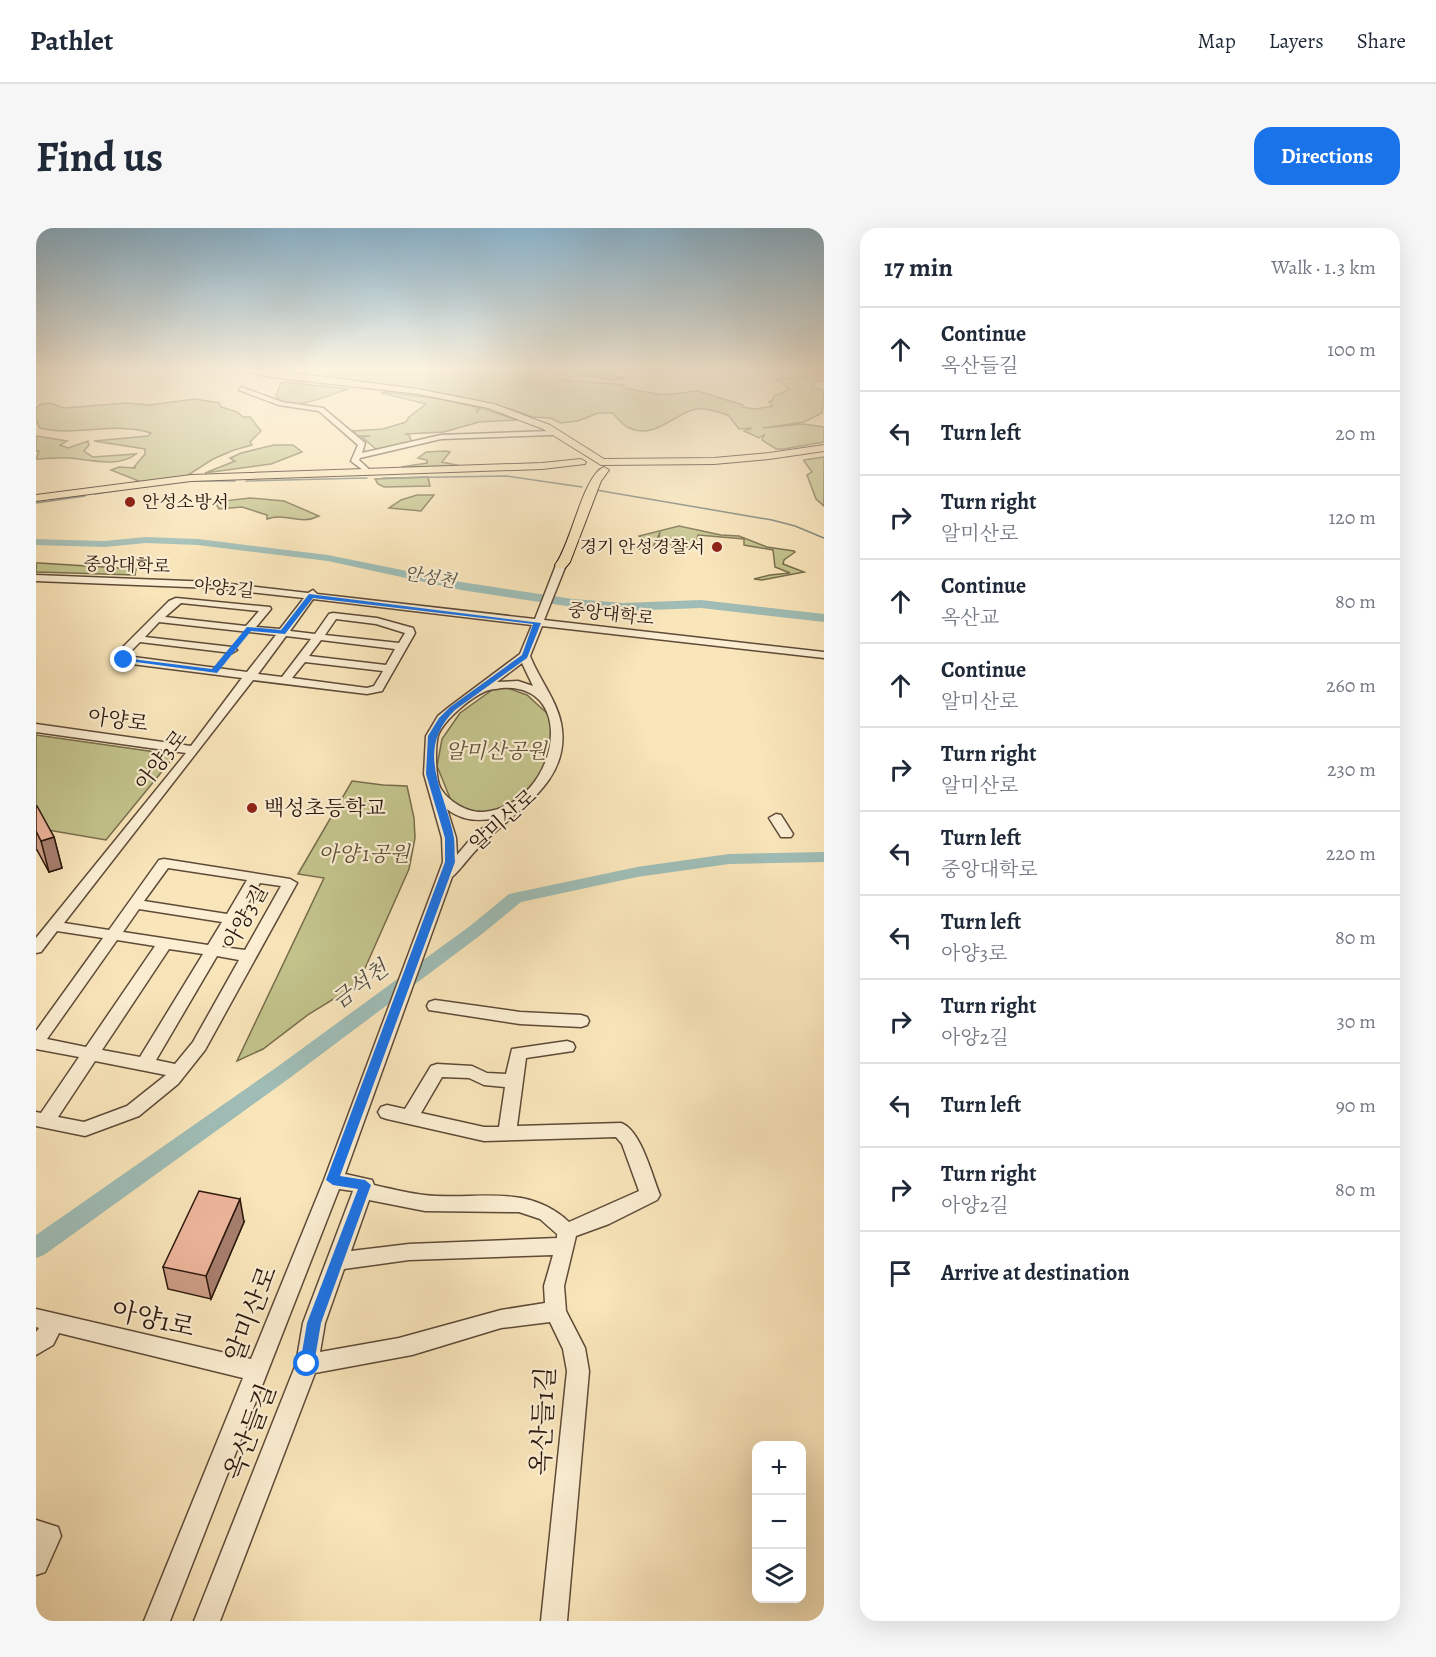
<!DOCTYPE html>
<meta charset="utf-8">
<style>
body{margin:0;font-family:Alegreya,"Noto Serif KR",serif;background:#f6f6f7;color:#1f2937}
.controls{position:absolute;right:18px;bottom:18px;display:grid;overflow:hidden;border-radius:12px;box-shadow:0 6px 24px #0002}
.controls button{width:54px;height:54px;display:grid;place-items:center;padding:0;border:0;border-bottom:2px solid #e0e1e3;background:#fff;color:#1f2937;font:30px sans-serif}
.stop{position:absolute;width:18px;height:18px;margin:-14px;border:4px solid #1a73e8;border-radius:50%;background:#fff}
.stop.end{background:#1a73e8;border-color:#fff;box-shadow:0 2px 6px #0008}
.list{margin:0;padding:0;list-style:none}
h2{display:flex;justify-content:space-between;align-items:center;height:78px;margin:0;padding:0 24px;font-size:26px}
h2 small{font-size:20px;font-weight:400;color:#747a83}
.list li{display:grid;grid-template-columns:39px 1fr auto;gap:18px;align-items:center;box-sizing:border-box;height:84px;padding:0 24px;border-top:2px solid #e0e1e3}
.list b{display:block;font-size:22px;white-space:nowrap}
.list p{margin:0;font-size:20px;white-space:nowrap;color:#747a83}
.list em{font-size:20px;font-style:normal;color:#747a83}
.icon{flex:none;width:33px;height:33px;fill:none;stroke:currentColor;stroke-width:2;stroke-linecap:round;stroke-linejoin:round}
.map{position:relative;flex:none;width:788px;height:1393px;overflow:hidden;border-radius:18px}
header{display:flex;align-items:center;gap:36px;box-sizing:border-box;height:84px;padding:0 30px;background:#fff;border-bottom:2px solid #e0e1e3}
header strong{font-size:28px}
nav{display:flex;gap:33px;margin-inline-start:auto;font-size:21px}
.intro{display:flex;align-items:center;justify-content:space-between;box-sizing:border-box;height:144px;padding:0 36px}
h1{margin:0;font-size:42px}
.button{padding:15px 27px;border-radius:18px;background:#1a73e8;color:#fff;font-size:21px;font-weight:700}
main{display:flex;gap:36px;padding:0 36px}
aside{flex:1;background:#fff;border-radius:18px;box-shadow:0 6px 24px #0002}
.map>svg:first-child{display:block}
.green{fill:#c3c38c;stroke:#776d4c;stroke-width:1.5}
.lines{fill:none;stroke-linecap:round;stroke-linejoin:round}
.stream{stroke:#717b72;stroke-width:1.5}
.river{fill:#9fbdb6;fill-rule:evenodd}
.minor-casing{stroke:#5e4a38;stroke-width:3}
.major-casing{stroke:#2b170d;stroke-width:2}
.minor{fill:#fbeed2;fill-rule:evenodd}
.major{fill:#f9e5ba;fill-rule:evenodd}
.wall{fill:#ce9d87;stroke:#2b170d;stroke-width:1.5}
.shaded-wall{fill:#a77f6e;stroke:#2b170d;stroke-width:1.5}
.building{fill:#efb69d;stroke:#2b170d;stroke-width:1.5}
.route{fill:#1a73e8}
.poi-dot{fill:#8f2418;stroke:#fbeed2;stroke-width:2}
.labels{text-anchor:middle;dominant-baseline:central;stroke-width:4.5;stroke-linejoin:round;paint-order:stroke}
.far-poi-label{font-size:18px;fill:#2b170d;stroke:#fbeed2;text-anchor:start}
.far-street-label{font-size:18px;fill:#2b170d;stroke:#fbeed2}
.far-water-label{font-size:18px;font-style:italic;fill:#545148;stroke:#fbeed2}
.street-label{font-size:21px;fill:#2b170d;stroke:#fbeed2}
.park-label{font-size:21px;font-style:italic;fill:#605339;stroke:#fbeed2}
.poi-label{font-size:21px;fill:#2b170d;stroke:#fbeed2;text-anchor:start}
.water-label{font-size:22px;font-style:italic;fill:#545148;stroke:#fbeed2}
.near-street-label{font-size:26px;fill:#2b170d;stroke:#fbeed2}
</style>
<header>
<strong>Pathlet</strong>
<nav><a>Map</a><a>Layers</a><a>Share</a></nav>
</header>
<div class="intro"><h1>Find us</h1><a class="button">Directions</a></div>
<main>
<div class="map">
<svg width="788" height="1393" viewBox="0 0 788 1393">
<rect width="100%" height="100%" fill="#f9e5ba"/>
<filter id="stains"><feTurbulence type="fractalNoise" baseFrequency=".00333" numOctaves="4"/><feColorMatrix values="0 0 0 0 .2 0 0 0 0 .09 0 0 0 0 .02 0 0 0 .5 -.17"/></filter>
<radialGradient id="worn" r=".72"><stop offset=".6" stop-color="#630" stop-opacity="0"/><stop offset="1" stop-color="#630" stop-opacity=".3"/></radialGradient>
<!-- green -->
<g class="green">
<path d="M344,139H497L519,143L544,140L589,150C570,157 552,140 528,152L588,157V160L626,167L662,163L707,177L706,179L719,181L737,178L733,174L737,172V169L754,161L740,151L788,147V152L781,153L776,160L788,162L786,185L768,194L727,200L767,196L788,199V214L748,221H740L726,212L728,207L723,210L708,203L716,200L703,201L692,187C682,184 669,179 660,181C637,186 619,212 593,200C585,196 582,190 576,185H562L542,193L524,195L515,190L496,189L478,182L420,168L290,152L291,146L296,143L343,142Z"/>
<path d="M249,154L313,161C295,165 253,188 240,168L245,155Z"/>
<polygon points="348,164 405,171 444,180 440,181 441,184 445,180 481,192 443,194 408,204 369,206 373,207 376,214 342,223 326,209 334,208 321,208 317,203 347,201 370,194 373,189 390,176 346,165"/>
<path d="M159,171L183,175L185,179L201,184L207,189H214L225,203L214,214L216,217L198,222L177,231L149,249L105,254L75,242L83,239L100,240L98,239L109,226V221L58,213L112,208L115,205C80,193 41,209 4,200L0,192V180L5,176L14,175L28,180L90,175L114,177Z"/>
<path d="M0,208L31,213L24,217L32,220L52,213L53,217L48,223L57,229L100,226C83,240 54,232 34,230C23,229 11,231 0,231L3,223H0Z"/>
<polygon points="238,217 257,217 266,224 235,236 169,245 199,233 194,230 205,225"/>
<polygon points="410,223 414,224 406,234 425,238 365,239 391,235 391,232 382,230 390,224"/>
<polygon points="788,229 788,278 780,271 771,247 776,244 768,233 768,232"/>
<polygon points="392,249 394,258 348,259 342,256 339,251"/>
<polygon points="381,267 398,267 385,283 353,280 365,272"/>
<path d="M214,270L248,273L283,288C263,298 250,284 231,291V287L206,279L183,281L179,274Z"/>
<polygon points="643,298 685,307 703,308 731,319 758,323 759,324 748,332 747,336 768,344 726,352 718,351 734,347 754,345 739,339 737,322 708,317 708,311 662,307 659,320 622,316 624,304 616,322 585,319 613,316 603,308"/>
<polygon points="0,335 3,335 100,341 99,347 0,344"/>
<polygon points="463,457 491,467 514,488 518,519 510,545 473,584 442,588 418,580 401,538 406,511 424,485"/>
<polygon points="0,507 134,526 137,530 70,612 0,600"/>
<polygon points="316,553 347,557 371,558 378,590 379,610 373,641 322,756 273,786 227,821 201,833 288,650 262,646"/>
</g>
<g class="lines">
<!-- stream -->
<g class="stream">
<polyline points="347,250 471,248 546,259"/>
<polyline points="149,253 199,253"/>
<polyline points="210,253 331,250"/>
<polyline points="560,262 736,292 759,298 788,310"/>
<polyline points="59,266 90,261"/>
<polyline points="0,275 49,268"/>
</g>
<!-- river -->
<g class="river">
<polygon points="110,309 162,311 292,327 425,354 537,371 587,375 665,372 788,386 788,394 665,380 587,383 537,379 425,362 292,333 162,317 110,315 68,319 0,317 0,311 68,313"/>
<polygon points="788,624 788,634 693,636 601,649 485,674 446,706 255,849 8,1027 0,1030 0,1007 241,839 434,698 473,666 601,639 693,626"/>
</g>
<defs>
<g id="minor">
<polygon points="205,159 246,174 287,180 329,215 326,225 405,207 516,203 520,205 516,207 405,211 324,230 323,232 336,244 332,246 315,233 322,217 283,183 243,177 203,162"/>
<path d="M525,334L530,337L508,392L788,424V430L506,398L494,428C503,451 520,471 525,495C536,551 485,579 450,612C437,623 428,638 416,649L309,946L336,952L338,957C355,961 372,965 388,967C440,973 490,954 533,994L603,963L586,916L580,909L448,913L351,891L345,889L342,884L345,879L351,877L369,881L395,838L401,836L436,838L451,845L470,846L476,821L531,813L537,815L539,819L537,823L490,830L481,898L585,895C605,902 616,948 624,967L621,972L573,996L540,1008L528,1058L530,1083L549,1120L553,1143L531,1393H505L531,1143L527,1121L514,1094L465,1100L376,1127L279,1145L184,1393H158L260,1136L267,1095L317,963L303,961L134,1393H108L207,1150L23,1105L17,1117L0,1127V1104L3,1100L0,1099V1081L215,1131L288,952L407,634L406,610L388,546L390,508L402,488L413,479L484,426L496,397L277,371L254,403L279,406L293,386L297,385L341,390L377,400L379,405L346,463L331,466L217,452L28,695L73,702L123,632L128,631L254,651L261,655L169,822L142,856L103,888L49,908L0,898V884L5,885L43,829L0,821V803L67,710L21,703L5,724L0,725V710L150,525L0,504V496L155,518L206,450L88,435L79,431V427L133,373L140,370L234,379L235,381L220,399L244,401L268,370L177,360L0,353V347L177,354L272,365L277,362L281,366L499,391L520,337ZM145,375L223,383L210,398L129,389ZM300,391L340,396L369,405L363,415L289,407ZM123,394L240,407L211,444L90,428L104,414L196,425L201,422L196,419L109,409ZM250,408L275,411L246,449L222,446ZM285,412L359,421L350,437L273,428ZM269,434L347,443L338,458L331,460L256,450ZM486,435L497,458L482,453L461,454ZM466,460C545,455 521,578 447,584C432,585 413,574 405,561C399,552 399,518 402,507C408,492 434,470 448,464C453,461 460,461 466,460ZM411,581C425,592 441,594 459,590L437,608L421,627L420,610ZM132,640L211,652L191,686L108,673ZM224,655L245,658L209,722L186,719ZM103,681L186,694L172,717L87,704ZM81,712L119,718L50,819L11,811ZM133,721L167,726L104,829L66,822ZM181,728L203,732L157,814L139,836L120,832ZM59,833L130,847L91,878L48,894L22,889ZM406,849L433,850L448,857L469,859L463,899H448L385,885ZM333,972L389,983L483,984L504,991L521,1006V1010L373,1016L315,1023ZM517,1027L508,1058L509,1075L465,1082L363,1110L284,1124L289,1095L308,1041L373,1032Z"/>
<polygon points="740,586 745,587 757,606 755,609 745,609 733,590"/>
<polygon points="399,772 484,784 545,787 551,789 553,793 551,797 545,799 484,796 393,782 391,778 393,774"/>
<polygon points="0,1292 22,1299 25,1308 9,1344 0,1347"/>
</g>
<g id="major">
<polygon points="193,139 212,139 382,161 458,176 514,197 568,231 678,230 733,225 788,217 788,223 733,231 678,236 565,237 507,201 452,180 382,166 233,149"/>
<polygon points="545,231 550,234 549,236 506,241 155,253 0,273 0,267 155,247 506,235"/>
<path d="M568,239L573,242L565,253L534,334L529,340H521L519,337C535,317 547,247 568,239Z"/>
</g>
</defs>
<!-- minor casing -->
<use href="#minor" class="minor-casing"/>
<!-- major casing -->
<use href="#major" class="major-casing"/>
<!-- minor -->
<use href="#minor" class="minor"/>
<!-- major -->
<use href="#major" class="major"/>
</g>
<!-- wall -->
<g class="wall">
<polygon points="0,578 18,609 26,640 13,644 1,622 0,622"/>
<polygon points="208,994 175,1071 132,1061 127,1039"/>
</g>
<!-- shaded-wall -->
<g class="shaded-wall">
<polygon points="18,609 26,640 13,644 5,613"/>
<polygon points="204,971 208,994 175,1071 170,1048"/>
</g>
<!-- building -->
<g class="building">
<polygon points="0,578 1,578 18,609 5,613 0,603"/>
<polygon points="163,963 204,971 170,1048 127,1039"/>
</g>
<!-- sky -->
<linearGradient id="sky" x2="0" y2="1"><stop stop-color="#8bb8d4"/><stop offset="0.42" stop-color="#fcf3e0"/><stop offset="1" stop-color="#fcf3e0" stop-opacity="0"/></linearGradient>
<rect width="788" height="334" fill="url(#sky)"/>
<!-- route -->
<path class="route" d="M273,366L505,395L491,430L419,482C377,523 410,564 418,610C419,618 418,626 419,634L304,948L329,952L335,957L285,1095L278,1136L276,1141L271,1143L266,1141L264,1136L271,1095L322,961L297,957L290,952L409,634V610L390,546L392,508L403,490L414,479L486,427L497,396L277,370L249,406L215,403L181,445L85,432L88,430L176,441L211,399L245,402Z"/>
<!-- markers -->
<g class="poi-dot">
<circle cx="94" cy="274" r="6"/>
<circle cx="681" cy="319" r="6"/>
<circle cx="216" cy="580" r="6"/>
</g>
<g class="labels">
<!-- far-poi labels -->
<g class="far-poi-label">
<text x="106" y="274">안성소방서</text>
<text x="669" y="319" text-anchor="end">경기 안성경찰서</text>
</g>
<!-- far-street labels -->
<g class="far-street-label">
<text transform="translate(91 337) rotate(2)">중앙대학로</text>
<text transform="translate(188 360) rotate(6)">아양2길</text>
<text transform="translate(575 386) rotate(6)">중앙대학로</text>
</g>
<!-- far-water labels -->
<g class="far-water-label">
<text transform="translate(394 349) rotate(10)">안성천</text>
</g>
<!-- street labels -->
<g class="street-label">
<text transform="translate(82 492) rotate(8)">아양로</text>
<text transform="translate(125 532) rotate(-52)">아양3로</text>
<text transform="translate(467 592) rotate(-42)">알미산로</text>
<text transform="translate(209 689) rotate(-61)">아양3길</text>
</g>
<!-- park labels -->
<g class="park-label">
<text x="460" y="523">알미산공원</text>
<text x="328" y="626">아양 1공원</text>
</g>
<!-- poi labels -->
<g class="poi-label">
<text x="228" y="580">백성초등학교</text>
</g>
<!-- water labels -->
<g class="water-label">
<text transform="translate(324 757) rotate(-37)">금석천</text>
</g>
<!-- near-street labels -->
<g class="near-street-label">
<text transform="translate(215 1086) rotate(-69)">알미산로</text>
<text transform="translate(117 1091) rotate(13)">아양1로</text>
<text transform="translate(507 1193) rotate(-87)">옥산들1길</text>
<text transform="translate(214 1204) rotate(-69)">옥산들길</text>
</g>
</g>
<rect width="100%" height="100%" filter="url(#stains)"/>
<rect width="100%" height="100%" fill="url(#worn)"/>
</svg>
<div class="controls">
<button>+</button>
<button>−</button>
<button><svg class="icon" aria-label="layers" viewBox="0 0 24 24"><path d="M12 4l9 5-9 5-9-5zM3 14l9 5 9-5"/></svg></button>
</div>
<div class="stop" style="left:271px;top:1136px"></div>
<div class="stop end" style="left:88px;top:432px"></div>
</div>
<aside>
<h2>17 min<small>Walk · 1.3 km</small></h2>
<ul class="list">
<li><svg class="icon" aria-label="ahead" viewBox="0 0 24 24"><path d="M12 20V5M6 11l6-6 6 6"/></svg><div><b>Continue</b><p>옥산들길</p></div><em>100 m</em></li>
<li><svg class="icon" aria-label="left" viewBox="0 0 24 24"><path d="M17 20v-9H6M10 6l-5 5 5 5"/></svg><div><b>Turn left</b></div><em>20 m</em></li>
<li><svg class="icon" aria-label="right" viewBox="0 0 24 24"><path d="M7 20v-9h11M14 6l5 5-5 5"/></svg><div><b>Turn right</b><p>알미산로</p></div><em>120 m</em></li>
<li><svg class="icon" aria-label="ahead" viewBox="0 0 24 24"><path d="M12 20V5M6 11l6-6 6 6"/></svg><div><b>Continue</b><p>옥산교</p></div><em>80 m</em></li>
<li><svg class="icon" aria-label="ahead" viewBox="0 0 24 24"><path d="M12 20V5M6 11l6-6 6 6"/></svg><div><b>Continue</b><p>알미산로</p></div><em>260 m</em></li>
<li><svg class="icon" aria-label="right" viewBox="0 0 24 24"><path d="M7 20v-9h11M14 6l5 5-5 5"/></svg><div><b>Turn right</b><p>알미산로</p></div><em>230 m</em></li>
<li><svg class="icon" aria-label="left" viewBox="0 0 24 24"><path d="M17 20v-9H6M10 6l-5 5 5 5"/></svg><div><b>Turn left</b><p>중앙대학로</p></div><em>220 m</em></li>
<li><svg class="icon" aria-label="left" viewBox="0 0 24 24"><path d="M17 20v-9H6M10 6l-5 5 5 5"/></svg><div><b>Turn left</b><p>아양3로</p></div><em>80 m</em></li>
<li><svg class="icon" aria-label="right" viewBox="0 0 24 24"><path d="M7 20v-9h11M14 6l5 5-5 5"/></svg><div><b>Turn right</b><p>아양2길</p></div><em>30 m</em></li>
<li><svg class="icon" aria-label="left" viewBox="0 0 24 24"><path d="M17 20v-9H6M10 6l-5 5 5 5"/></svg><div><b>Turn left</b></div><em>90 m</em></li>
<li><svg class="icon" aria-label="right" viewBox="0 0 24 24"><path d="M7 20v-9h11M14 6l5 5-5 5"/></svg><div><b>Turn right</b><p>아양2길</p></div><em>80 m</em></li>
<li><svg class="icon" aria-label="arrive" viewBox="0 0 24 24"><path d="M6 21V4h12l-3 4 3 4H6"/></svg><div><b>Arrive at destination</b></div></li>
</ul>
</aside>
</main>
